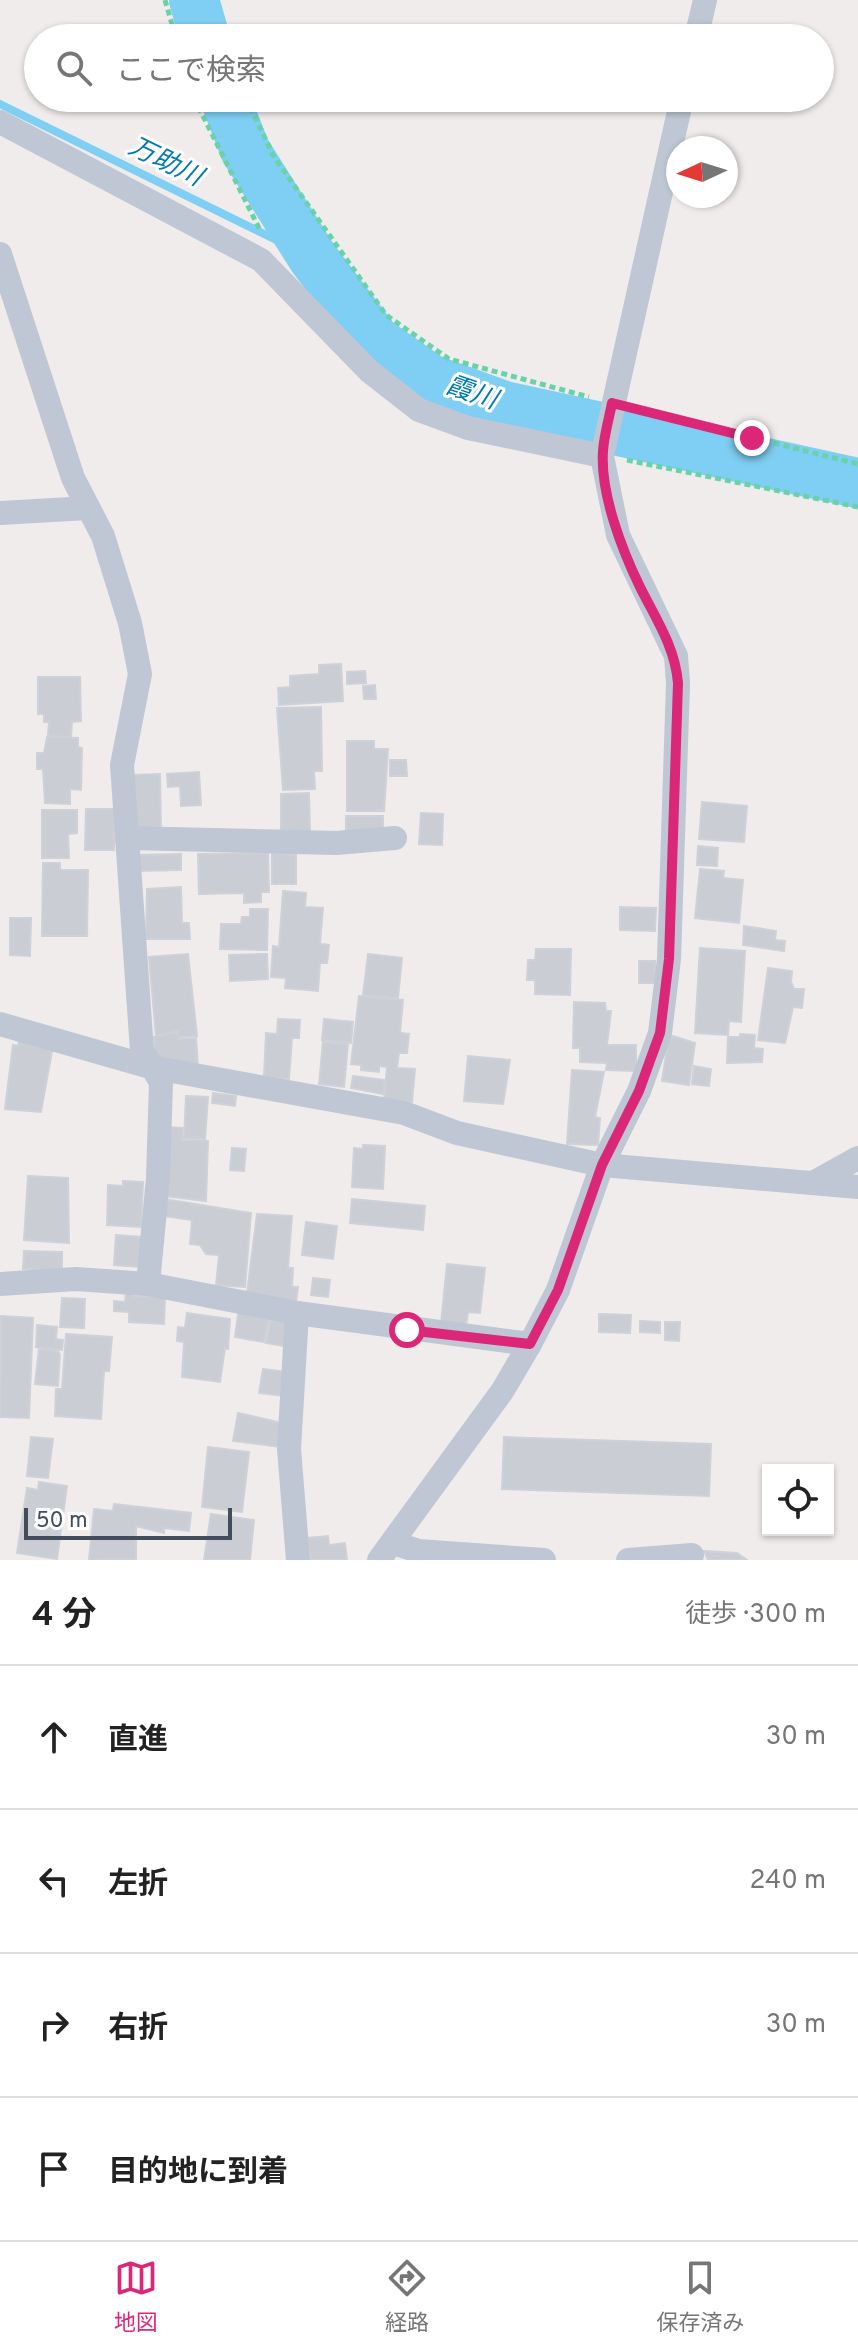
<!DOCTYPE html>
<html lang="ja">
<meta charset="utf-8">
<style>
body{margin:0;font-family:Overpass,"Noto Sans JP",sans-serif;background:#f6f6f6;color:#222}
.controls{position:absolute;right:24px;bottom:24px;display:grid;overflow:hidden;border-radius:0px;box-shadow:0 2px 6px #0004}
.controls button{width:72px;height:72px;display:grid;place-items:center;padding:0;border:0;border-bottom:2px solid #e0e0e0;background:#fff;color:#222;font:40px sans-serif}
.compass{position:absolute;left:666px;top:136px;width:72px;height:72px;border-radius:50%;background:#fff;box-shadow:0 2px 6px #0004;rotate:266deg}
.scale{position:absolute;left:24px;bottom:20px;width:208px;box-sizing:border-box;padding-left:8px;border:4px solid #434d5b;border-top:0;font-size:22px;line-height:28px;white-space:nowrap;color:#434d5b;-webkit-text-stroke:6px #fff;paint-order:stroke}
.stop{position:absolute;width:24px;height:24px;margin:-18px;border:6px solid #db2777;border-radius:50%;background:#fff}
.stop.end{background:#db2777;border-color:#fff;box-shadow:0 2px 8px #0008}
.list{margin:0;padding:0;list-style:none}
h2{display:flex;justify-content:space-between;align-items:center;height:104px;margin:0;padding:0 32px;font-size:34px}
h2 small{font-size:26px;font-weight:400;color:#767676}
.list li{display:grid;grid-template-columns:52px 1fr auto;gap:24px;align-items:center;box-sizing:border-box;height:144px;padding:0 32px;border-top:2px solid #e0e0e0}
.list b{display:block;font-size:30px;white-space:nowrap}
.list em{font-size:26px;font-style:normal;color:#767676}
.icon{flex:none;width:44px;height:44px;fill:none;stroke:currentColor;stroke-width:2;stroke-linecap:round;stroke-linejoin:round}
.map{position:relative;flex:none;width:858px;height:1560px;overflow:hidden}
.search{position:absolute;background:#fff;box-shadow:0 2px 6px #0004;left:24px;right:24px;top:24px;height:88px;display:flex;align-items:center;gap:20px;box-sizing:border-box;padding:0 28px;border-radius:44px;color:#767676;font-size:30px}
.sheet{height:680px;background:#fff}
nav{display:flex;justify-content:space-around;align-items:center;box-sizing:border-box;height:112px;border-top:2px solid #e0e0e0;background:#fff;font-size:22px;color:#767676}
nav a{display:grid;justify-items:center;gap:4px}
nav .on{color:#db2777}
.map>svg:first-child{display:block}
.lines{fill:none;stroke-linecap:round;stroke-linejoin:round}
.stream{stroke:#7ecff3;stroke-width:8}
.river{stroke:#7ecff3;stroke-width:50}
.building{fill:#cacdd4;stroke:#cfd1d8;stroke-width:2}
.path{stroke:#6ad2a9;stroke-width:5;stroke-dasharray:6 4;stroke-linecap:butt}
.street{stroke:#bec7d3;stroke-width:24}
.route{stroke:#db2777;stroke-width:10}
.labels{text-anchor:middle;dominant-baseline:central;stroke-width:6;stroke-linejoin:round;paint-order:stroke}
.water-label{font-size:26px;font-style:italic;fill:#017bb0;stroke:#fff}
</style>
<div class="map">
<svg width="858" height="1560" viewBox="0 0 858 1560">
<rect width="100%" height="100%" fill="#efeceb"/>
<g class="lines">
<!-- stream -->
<polyline class="stream" points="0,104 313,258"/>
<!-- river -->
<g class="river">
<polyline points="194,0 205,38"/>
<polyline points="225,98 245,150 313,258 376,341 430,379 504,406 858,483"/>
</g>
</g>
<!-- building -->
<g class="building">
<polygon points="341,664 343,701 279,705 278,688 290,687 290,676 319,674 319,665"/>
<polygon points="365,671 366,683 347,684 347,672"/>
<polygon points="38,677 80,677 81,721 72,722 71,737 48,736 49,722 44,722 44,714 38,714"/>
<polygon points="375,685 376,699 364,699 363,686"/>
<polygon points="321,707 322,771 314,771 315,789 283,790 277,708"/>
<polygon points="47,737 78,738 78,747 82,748 81,790 70,789 70,804 45,803 43,769 37,769 37,753 44,753"/>
<polygon points="347,741 374,741 374,749 388,749 384,811 347,811"/>
<polygon points="390,760 406,760 407,776 390,776"/>
<polygon points="199,772 201,805 181,806 180,786 168,787 167,774"/>
<polygon points="160,774 161,831 134,832 132,775"/>
<polygon points="309,793 310,832 281,832 281,794"/>
<polygon points="702,802 747,806 744,842 699,839"/>
<polygon points="86,809 115,809 114,850 85,850"/>
<polygon points="42,810 77,810 77,833 68,834 69,858 42,858"/>
<polygon points="421,813 443,814 442,845 419,844"/>
<rect x="346" y="816" width="37" height="16"/>
<polygon points="698,846 718,848 717,866 697,865"/>
<polygon points="268,853 269,892 261,892 261,902 244,903 244,893 199,894 198,854"/>
<polygon points="272,853 296,854 296,884 272,884"/>
<polygon points="181,854 181,870 137,871 137,855"/>
<polygon points="43,863 60,863 60,870 88,870 87,936 42,936"/>
<polygon points="700,869 724,871 723,878 743,880 739,923 695,918"/>
<polygon points="181,887 182,923 189,923 190,939 146,939 147,889"/>
<polygon points="283,891 306,893 305,907 323,908 320,944 329,945 327,963 320,963 318,991 285,988 286,978 271,977 273,946 279,947"/>
<polygon points="620,907 656,908 655,931 620,930"/>
<polygon points="250,909 268,909 267,950 220,949 221,924 241,924 242,917 250,917"/>
<polygon points="10,918 31,918 30,956 10,955"/>
<polygon points="744,926 776,931 775,940 785,941 784,951 743,945"/>
<polygon points="700,948 745,951 741,1022 729,1021 728,1035 695,1033"/>
<polygon points="536,949 571,949 570,995 535,994 535,980 527,980 528,960 535,960"/>
<polygon points="188,954 197,1036 178,1037 178,1031 156,1036 149,957"/>
<polygon points="267,954 268,979 230,981 229,955"/>
<polygon points="368,954 402,958 398,998 363,995"/>
<rect x="639" y="961" width="16" height="22"/>
<polygon points="768,968 792,971 791,982 794,989 804,989 802,1008 793,1007 785,1043 758,1040"/>
<polygon points="359,996 403,1000 400,1033 409,1034 407,1053 399,1053 397,1068 415,1069 412,1102 384,1100 387,1067 379,1066 379,1072 361,1070 361,1065 351,1064"/>
<polygon points="574,1002 605,1003 606,1011 611,1011 607,1045 636,1045 636,1071 606,1070 607,1063 580,1062 580,1048 573,1048"/>
<polygon points="278,1019 300,1020 299,1038 292,1038 289,1079 264,1077 266,1033 277,1034"/>
<polygon points="324,1019 353,1022 351,1043 322,1040"/>
<polygon points="177,1032 178,1039 196,1038 198,1066 155,1057 154,1037"/>
<polygon points="740,1034 755,1035 754,1048 763,1049 762,1062 727,1063 728,1037 740,1037"/>
<polygon points="673,1036 695,1043 689,1085 662,1081 668,1042"/>
<polygon points="19,1041 52,1051 41,1112 5,1109 13,1045 18,1046"/>
<polygon points="323,1042 348,1044 344,1087 319,1084"/>
<polygon points="468,1056 510,1060 503,1104 464,1101"/>
<polygon points="694,1066 711,1069 709,1086 692,1084"/>
<polygon points="572,1070 604,1072 595,1117 600,1118 598,1145 567,1144"/>
<polygon points="353,1076 385,1080 383,1094 351,1088"/>
<polygon points="213,1093 236,1096 235,1106 212,1103"/>
<polygon points="186,1096 208,1097 205,1139 184,1138"/>
<polygon points="166,1127 183,1128 182,1140 208,1141 206,1201 166,1196"/>
<polygon points="363,1145 385,1146 383,1189 352,1187 354,1148 363,1149"/>
<polygon points="232,1148 246,1149 244,1171 230,1170"/>
<polygon points="28,1176 68,1178 69,1243 24,1240"/>
<polygon points="123,1181 143,1182 141,1227 107,1225 108,1185 123,1186"/>
<polygon points="164,1199 251,1213 245,1287 216,1285 219,1255 206,1254 200,1245 190,1244 192,1220 163,1216"/>
<polygon points="352,1199 425,1206 423,1230 350,1223"/>
<polygon points="257,1214 292,1216 288,1268 293,1268 292,1287 298,1287 296,1302 247,1293"/>
<polygon points="306,1222 337,1226 333,1259 302,1255"/>
<polygon points="116,1235 142,1237 140,1267 114,1265"/>
<polygon points="24,1251 62,1252 62,1270 23,1269"/>
<polygon points="447,1264 485,1268 480,1313 468,1312 466,1326 441,1323"/>
<polygon points="313,1278 330,1280 328,1297 311,1295"/>
<polygon points="126,1292 133,1292 133,1296 165,1297 164,1324 129,1322 129,1312 114,1311 114,1301 125,1302"/>
<polygon points="62,1298 85,1299 84,1328 60,1327"/>
<polygon points="239,1308 270,1314 264,1342 235,1337"/>
<polygon points="187,1313 230,1319 228,1349 225,1348 220,1382 182,1377 184,1342 177,1341 178,1327 185,1328"/>
<polygon points="599,1314 631,1315 630,1333 599,1332"/>
<polygon points="1,1316 33,1318 29,1418 0,1417"/>
<polygon points="271,1318 289,1321 285,1346 266,1343"/>
<polygon points="640,1321 660,1322 660,1333 640,1332"/>
<polygon points="665,1322 680,1322 679,1341 665,1340"/>
<polygon points="37,1325 57,1327 56,1339 63,1340 62,1350 36,1347"/>
<polygon points="66,1334 112,1337 109,1371 104,1371 101,1419 55,1416 56,1389 62,1389"/>
<polygon points="39,1349 58,1351 60,1355 58,1386 35,1384"/>
<polygon points="263,1369 288,1372 284,1396 259,1393"/>
<polygon points="238,1413 282,1423 282,1447 233,1441"/>
<polygon points="31,1437 53,1439 48,1478 27,1476"/>
<polygon points="504,1437 711,1444 709,1496 502,1489"/>
<polygon points="208,1447 249,1452 242,1512 202,1507"/>
<polygon points="39,1482 67,1486 57,1559 17,1553 27,1488 38,1490"/>
<polygon points="114,1504 191,1513 189,1531 164,1528 164,1533 136,1526 136,1559 89,1560 94,1509 113,1511"/>
<polygon points="211,1514 254,1520 250,1560 204,1560"/>
<polygon points="328,1536 329,1545 345,1543 347,1560 311,1560 308,1538"/>
<polygon points="704,1551 737,1553 747,1560 708,1560"/>
</g>
<g class="lines">
<!-- path -->
<g class="path">
<polyline points="165,0 176,38"/>
<polyline points="194,98 261,232"/>
<polyline points="246,98 274,157 386,315 449,359 589,397"/>
<polyline points="638,409 858,464"/>
<polyline points="627,460 858,507"/>
</g>
<!-- street -->
<g class="street">
<polyline points="696,38 705,0"/>
<polyline points="0,122 261,260 369,371 419,410 468,428 602,456"/>
<polyline points="0,254 73,478 103,536 130,623 140,674 122,765 142,1051 161,1082 158,1178 148,1284"/>
<polyline points="0,513 88,508"/>
<polyline points="127,838 336,843 395,838"/>
<polyline points="0,1024 150,1067 404,1113 457,1133 602,1165 858,1187"/>
<polyline points="813,1183 858,1158"/>
<polyline points="0,1284 76,1279 148,1284 297,1313 530,1344"/>
<polyline points="297,1313 289,1449 298,1560"/>
<polyline points="394,1543 418,1551 544,1560"/>
<polyline points="379,1560 503,1390 530,1344 558,1290 602,1165 639,1091 660,1033 669,959 678,683 676,656 618,535 602,456 682,98"/>
<polyline points="628,1560 692,1555"/>
</g>
</g>
<g class="lines">
<!-- route -->
<path class="route" d="M407,1330L530,1344L558,1290L602,1165L639,1091L660,1033L669,959L678,683C675,647 656,619 640,587C622,550 600,493 603,451C604,435 609,419 612,403L752,438"/>
</g>
<g class="labels">
<!-- water labels -->
<g class="water-label">
<text transform="translate(165 163) rotate(26)">万助川</text>
<text transform="translate(471 394) rotate(19)">霞川</text>
</g>
</g>
</svg>
<div class="controls">
<button><svg class="icon" aria-label="locate" viewBox="0 0 24 24"><circle cx="12" cy="12" r="6"/><path d="M12 2v4M12 18v4M2 12h4M18 12h4"/></svg></button>
</div>
<svg class="compass" viewBox="-18 -18 36 36"><path d="M0-13l5 13h-10z" fill="#e53935"/><path d="M0 13l5-13h-10z" fill="#767676"/></svg>
<div class="scale">50 m</div>
<div class="stop" style="left:407px;top:1330px"></div>
<div class="stop end" style="left:752px;top:438px"></div>
<div class="search"><svg class="icon" aria-label="search" viewBox="0 0 24 24"><circle cx="10" cy="10" r="6"/><path d="M15 15l6 6"/></svg>ここで検索</div>
</div>
<section class="sheet">
<h2>4 分<small>徒歩 · 300 m</small></h2>
<ul class="list">
<li><svg class="icon" aria-label="ahead" viewBox="0 0 24 24"><path d="M12 20V5M6 11l6-6 6 6"/></svg><div><b>直進</b></div><em>30 m</em></li>
<li><svg class="icon" aria-label="left" viewBox="0 0 24 24"><path d="M17 20v-9H6M10 6l-5 5 5 5"/></svg><div><b>左折</b></div><em>240 m</em></li>
<li><svg class="icon" aria-label="right" viewBox="0 0 24 24"><path d="M7 20v-9h11M14 6l5 5-5 5"/></svg><div><b>右折</b></div><em>30 m</em></li>
<li><svg class="icon" aria-label="arrive" viewBox="0 0 24 24"><path d="M6 21V4h12l-3 4 3 4H6"/></svg><div><b>目的地に到着</b></div></li>
</ul>
</section>
<nav>
<a class="on"><svg class="icon" aria-label="map" viewBox="0 0 24 24"><path d="M3 6l6-2 6 2 6-2v14l-6 2-6-2-6 2zM9 4v14M15 6v14"/></svg>地図</a>
<a><svg class="icon" aria-label="directions" viewBox="0 0 24 24"><path d="M12 3l9 9-9 9-9-9zM9 14v-3h6M13 9l2 2-2 2"/></svg>経路</a>
<a><svg class="icon" aria-label="saved" viewBox="0 0 24 24"><path d="M7 4h10v16l-5-4-5 4z"/></svg>保存済み</a>
</nav>
